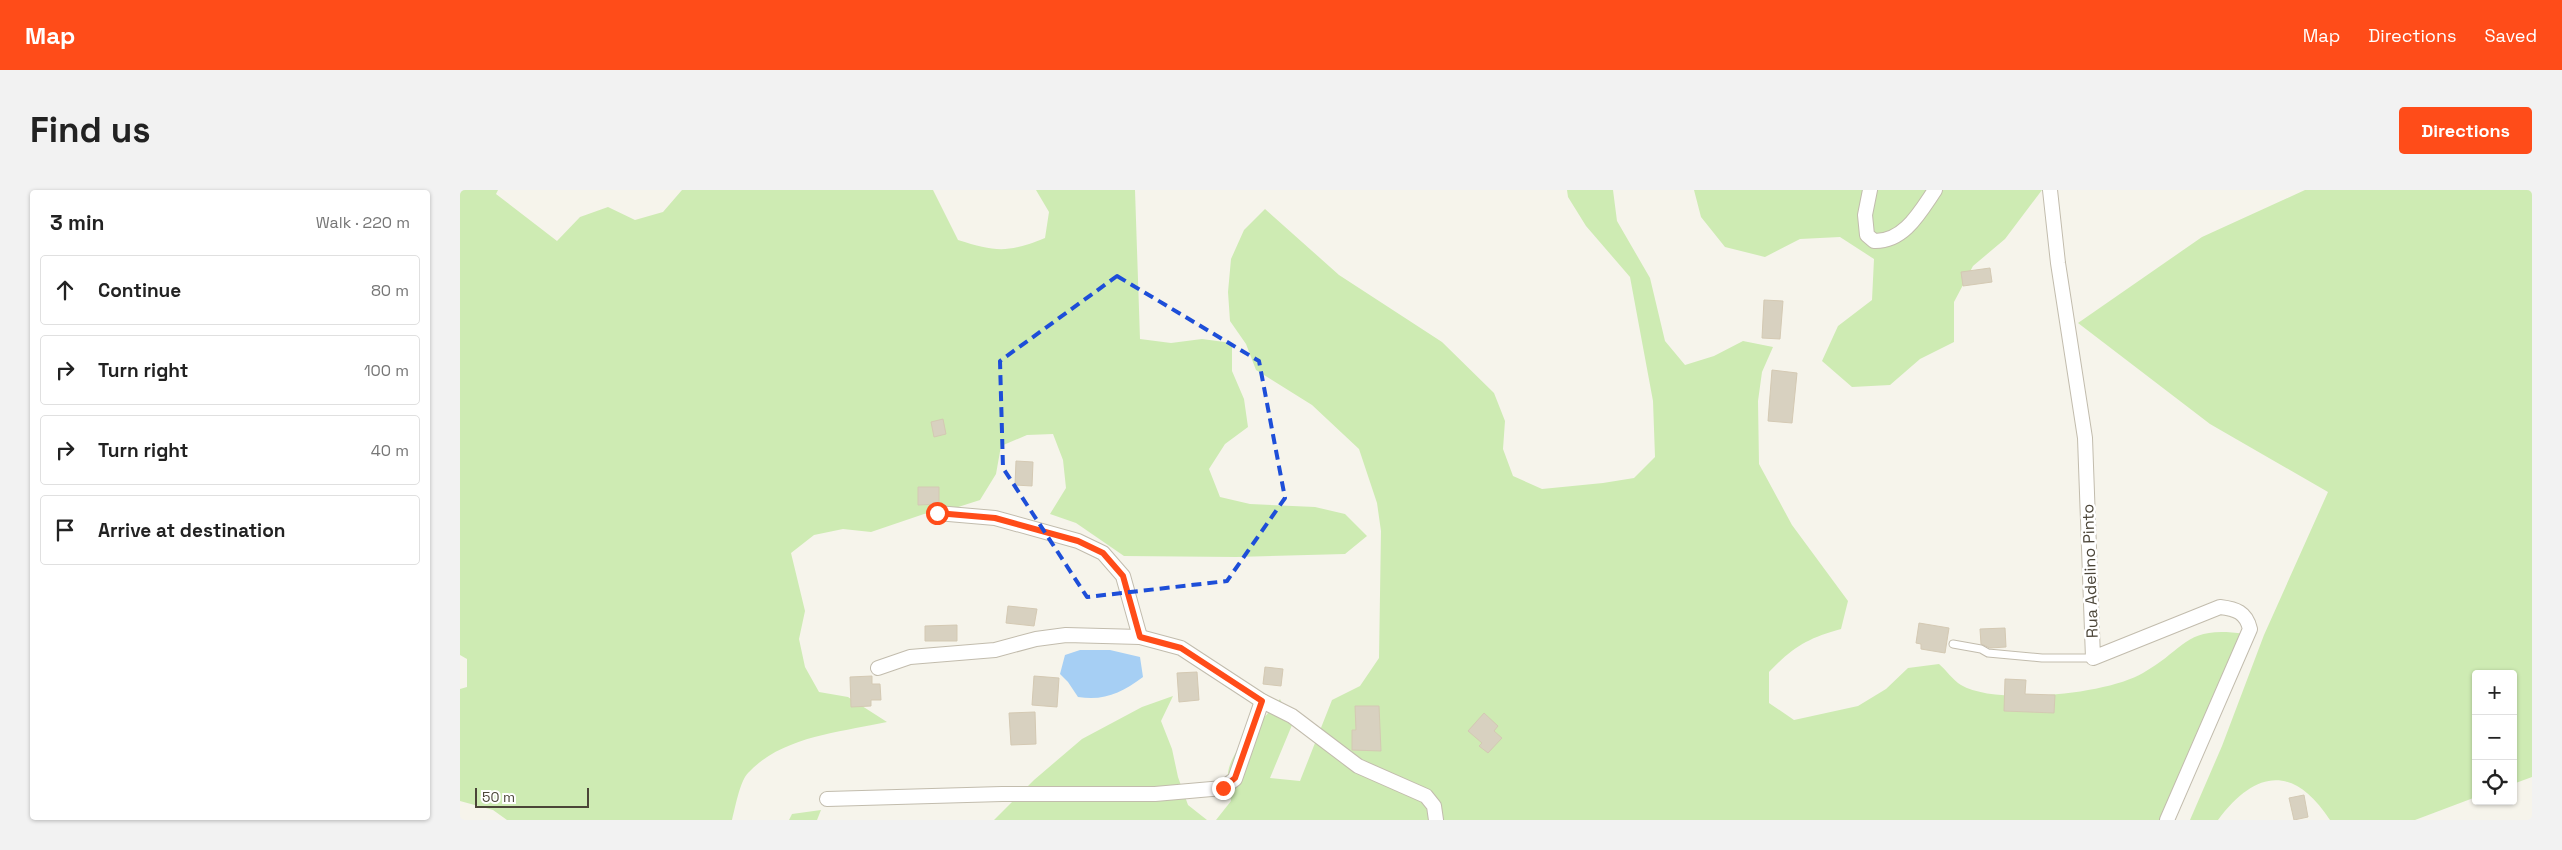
<!DOCTYPE html>
<meta charset="utf-8">
<style>
body{margin:0;font-family:"Space Grotesk",sans-serif;background:#f2f2f2;color:#222}
.controls{position:absolute;right:15px;bottom:15px;display:grid;overflow:hidden;border-radius:5px;box-shadow:0 1px 4px #0004}
.controls button{width:45px;height:45px;display:grid;place-items:center;padding:0;border:0;border-bottom:1px solid #e0e0e0;background:#fff;color:#222;font:25px sans-serif}
.scale{position:absolute;left:15px;bottom:12px;width:114px;box-sizing:border-box;padding-left:5px;border:2px solid #4b4538;border-top:0;font-size:14px;line-height:18px;white-space:nowrap;color:#4b4538;-webkit-text-stroke:4px #fff;paint-order:stroke}
.stop{position:absolute;width:15px;height:15px;margin:-11px;border:4px solid #ff4c19;border-radius:50%;background:#fff}
.stop.end{background:#ff4c19;border-color:#fff;box-shadow:0 1px 5px #0008}
.list{margin:0;padding:0;list-style:none}
h2{display:flex;justify-content:space-between;align-items:center;height:65px;margin:0;padding:0 20px;font-size:21px}
h2 small{font-size:16px;font-weight:400;color:#767676}
.list li{display:grid;grid-template-columns:32px 1fr auto;gap:15px;align-items:center;box-sizing:border-box;height:70px;margin:0 10px 10px;padding:0 10px;border:1px solid #e0e0e0;border-radius:5px}
.list b{display:block;font-size:19px;white-space:nowrap}
.list em{font-size:16px;font-style:normal;color:#767676}
.icon{flex:none;width:28px;height:28px;fill:none;stroke:currentColor;stroke-width:2;stroke-linecap:round;stroke-linejoin:round}
.map{position:relative;flex:none;width:2072px;height:630px;overflow:hidden;border-radius:5px}
header{display:flex;align-items:center;gap:30px;box-sizing:border-box;height:70px;padding:0 25px;background:#ff4c19;color:#fff}
header strong{font-size:24px}
nav{display:flex;gap:28px;margin-inline-start:auto;font-size:18px}
.intro{display:flex;align-items:center;justify-content:space-between;box-sizing:border-box;height:120px;padding:0 30px}
h1{margin:0;font-size:35px}
.button{padding:12px 22px;border-radius:5px;background:#ff4c19;color:#fff;font-size:18px;font-weight:700}
main{display:flex;gap:30px;padding:0 30px}
aside{flex:1;background:#fff;border-radius:5px;box-shadow:0 1px 4px #0004}
.map>svg:first-child{display:block}
.green{fill:#ceebb3}
.water{fill:#a6cff4}
.building{fill:#d8d1c0;stroke:#d4c9b3}
.lines{fill:none;stroke-linecap:round;stroke-linejoin:round}
.lane-casing{stroke:#c2bcad;stroke-width:9}
.street-casing{stroke:#c2bcad;stroke-width:16}
.lane{stroke:#fff;stroke-width:7}
.street{stroke:#fff;stroke-width:14}
.route{stroke:#ff4c19;stroke-width:6}
.marked{fill:none;stroke:#1d4ed8;stroke-width:4;stroke-dasharray:10 6;stroke-linejoin:round}
.labels{text-anchor:middle;dominant-baseline:central;stroke-width:5;stroke-linejoin:round;paint-order:stroke}
.street-label{font-size:16px;fill:#4b4538;stroke:#fff}
</style>
<header>
<strong>Map</strong>
<nav><a>Map</a><a>Directions</a><a>Saved</a></nav>
</header>
<div class="intro"><h1>Find us</h1><a class="button">Directions</a></div>
<main>
<aside>
<h2>3 min<small>Walk · 220 m</small></h2>
<ul class="list">
<li><svg class="icon" aria-label="ahead" viewBox="0 0 24 24"><path d="M12 20V5M6 11l6-6 6 6"/></svg><div><b>Continue</b></div><em>80 m</em></li>
<li><svg class="icon" aria-label="right" viewBox="0 0 24 24"><path d="M7 20v-9h11M14 6l5 5-5 5"/></svg><div><b>Turn right</b></div><em>100 m</em></li>
<li><svg class="icon" aria-label="right" viewBox="0 0 24 24"><path d="M7 20v-9h11M14 6l5 5-5 5"/></svg><div><b>Turn right</b></div><em>40 m</em></li>
<li><svg class="icon" aria-label="arrive" viewBox="0 0 24 24"><path d="M6 21V4h12l-3 4 3 4H6"/></svg><div><b>Arrive at destination</b></div></li>
</ul>
</aside>
<div class="map">
<svg width="2072" height="630" viewBox="0 0 2072 630">
<rect width="100%" height="100%" fill="#f6f4eb"/>
<!-- green -->
<g class="green">
<path d="M0,0H38L36,4L97,51L120,27L148,17L175,30L203,22L222,0H473L498,50C536,62 548,63 585,48L589,22L576,0H675L680,149L711,153L742,149L772,153V181L784,209L788,237L765,254L749,279L760,307L790,314L855,317L885,324L907,346L885,364L776,367L664,366L616,333L590,324L606,298L603,270L593,244L567,245L541,256L536,284L520,310L492,319L464,324L411,342L383,339L354,345L331,363L345,421L339,449L345,477L359,502L388,507L427,532C382,542 322,546 288,583C280,591 275,618 272,630H47L33,620L0,611V499L7,497V469L0,465Z"/>
<path d="M1107,0H1153L1157,31L1190,88L1205,151L1225,175L1254,166L1283,151L1313,157L1302,182L1298,211L1299,274L1332,335L1388,411L1381,439C1348,448 1333,457 1309,482V513L1334,530L1398,516L1426,499L1448,478L1479,474C1486,480 1493,490 1501,495C1536,516 1648,504 1683,483C1726,459 1725,435 1784,444L1700,630H756L771,611C770,602 767,591 768,583C771,558 805,529 820,509L832,535L810,588L840,591L872,510L900,496L919,468L921,341L917,313L899,259L852,215L796,180L786,154L770,131L768,102L771,69L784,40L805,19L879,85L982,152L1034,203L1045,231L1043,259L1053,286L1082,299L1143,293L1174,288L1195,267L1193,211L1170,87L1126,36L1108,7Z"/>
<polygon points="1234,0 1582,0 1545,49 1513,76 1494,112 1494,152 1460,169 1430,195 1392,197 1362,171 1378,136 1412,110 1414,69 1380,47 1340,49 1305,67 1265,57 1241,27"/>
<path d="M1845,0H2072V587L2053,594V484H2016V607L1955,630H1870C1834,575 1796,579 1758,630H1730L1762,556L1804,445L1868,302L1750,234L1618,133L1742,47Z"/>
<polygon points="713,506 701,531 712,559 718,587 728,615 747,630 534,630 574,590 622,549 682,517"/>
<polygon points="361,620 357,630 329,630 332,624"/>
</g>
<!-- water -->
<path class="water" d="M620,460H650L680,467L683,487C661,503 645,511 618,507L608,492L600,484L605,465Z"/>
<!-- building -->
<g class="building">
<polygon points="1530,78 1532,92 1503,96 1501,82"/>
<polygon points="1304,110 1323,111 1320,149 1302,148"/>
<polygon points="1312,180 1337,183 1332,233 1308,231"/>
<polygon points="483,229 486,244 474,247 471,232"/>
<polygon points="556,271 573,272 572,296 555,295"/>
<polygon points="458,297 479,297 479,314 458,315"/>
<polygon points="548,416 577,419 574,436 546,433"/>
<polygon points="1459,433 1489,438 1485,463 1461,459 1461,454 1456,453"/>
<polygon points="497,435 497,451 465,451 465,436"/>
<polygon points="1545,438 1546,457 1530,458 1521,454 1520,439"/>
<polygon points="805,477 823,479 821,496 803,494"/>
<polygon points="737,482 739,510 719,512 717,483"/>
<polygon points="412,486 412,494 420,494 421,510 411,510 411,516 391,517 390,487"/>
<polygon points="574,486 599,488 597,517 572,515"/>
<polygon points="1545,489 1566,490 1565,504 1595,505 1594,523 1544,521"/>
<polygon points="895,516 919,516 921,561 892,560 892,540 896,540"/>
<polygon points="575,522 576,554 551,555 549,523"/>
<polygon points="1024,523 1038,536 1034,541 1042,548 1028,563 1019,556 1022,553 1008,541"/>
<polygon points="1844,605 1848,627 1834,630 1829,608"/>
</g>
<g class="lines">
<defs>
<polyline id="lane" points="1493,454 1521,459 1528,463 1582,468 1633,468"/>
<g id="street">
<path d="M1410,0L1405,25L1407,45L1414,51C1444,52 1460,22 1475,0"/>
<path d="M1590,0L1598,73L1625,248L1633,468L1760,417C1776,419 1786,422 1790,439L1707,630"/>
<polyline points="477,323 535,328 618,351 643,363 663,386 680,447"/>
<polyline points="418,478 450,467 535,460 576,449 606,445 680,447 721,458 802,511 832,526 898,576 966,606 974,616 976,630"/>
<polyline points="367,609 542,604 695,604 763,598 775,589 802,511"/>
</g>
</defs>
<!-- lane casing -->
<use href="#lane" class="lane-casing"/>
<!-- street casing -->
<use href="#street" class="street-casing"/>
<!-- lane -->
<use href="#lane" class="lane"/>
<!-- street -->
<use href="#street" class="street"/>
</g>
<g class="lines">
<!-- route -->
<polyline class="route" points="477,323 535,328 618,351 643,363 663,386 680,447 721,458 802,511 775,588 763,598"/>
</g>
<!-- marked area -->
<path class="marked" d="M657,86L799,171L825,308L767,391L627,407L543,278L540,171Z"/>
<g class="labels">
<!-- street labels -->
<g class="street-label">
<text transform="translate(1630 381) rotate(-92)">Rua Adelino Pinto</text>
</g>
</g>
</svg>
<div class="controls">
<button>+</button>
<button>−</button>
<button><svg class="icon" aria-label="locate" viewBox="0 0 24 24"><circle cx="12" cy="12" r="6"/><path d="M12 2v4M12 18v4M2 12h4M18 12h4"/></svg></button>
</div>
<div class="scale">50 m</div>
<div class="stop" style="left:477px;top:323px"></div>
<div class="stop end" style="left:763px;top:598px"></div>
</div>
</main>
